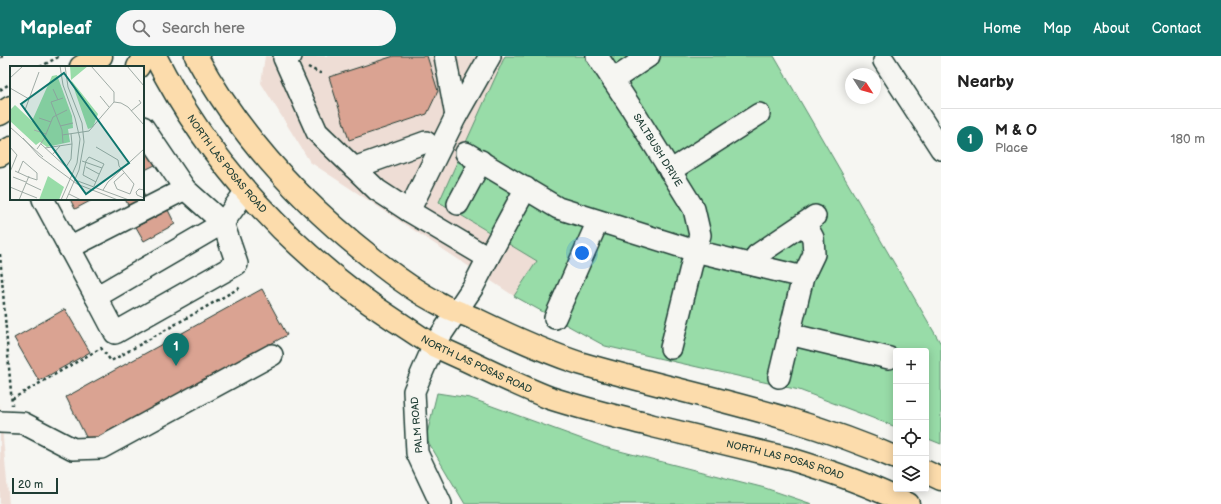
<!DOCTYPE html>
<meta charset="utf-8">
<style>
body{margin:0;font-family:"Balsamiq Sans",sans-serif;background:#f6f6f6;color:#222}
.controls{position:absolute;right:12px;bottom:12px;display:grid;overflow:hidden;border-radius:4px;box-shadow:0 2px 10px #0003}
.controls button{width:36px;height:36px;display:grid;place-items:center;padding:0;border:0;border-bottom:1px solid #e0e0e0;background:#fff;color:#222;font:20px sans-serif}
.compass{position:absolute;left:845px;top:12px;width:36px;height:36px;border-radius:50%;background:#fff;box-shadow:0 2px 10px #0003;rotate:126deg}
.scale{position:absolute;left:12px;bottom:10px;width:46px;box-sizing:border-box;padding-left:4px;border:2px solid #1f3d34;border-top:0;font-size:11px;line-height:14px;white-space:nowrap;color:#1f3d34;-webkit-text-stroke:3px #f6f6f2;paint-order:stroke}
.you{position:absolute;left:582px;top:197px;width:14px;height:14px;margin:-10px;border:3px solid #fff;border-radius:50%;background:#1a73e8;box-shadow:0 0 0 6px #1a73e833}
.badge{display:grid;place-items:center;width:26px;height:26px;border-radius:50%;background:#0f766e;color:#fff;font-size:13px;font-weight:700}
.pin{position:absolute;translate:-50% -33px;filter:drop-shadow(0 1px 2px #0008)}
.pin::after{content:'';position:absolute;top:21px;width:14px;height:12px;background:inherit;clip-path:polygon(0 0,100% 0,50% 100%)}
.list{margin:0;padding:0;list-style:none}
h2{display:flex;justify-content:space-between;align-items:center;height:52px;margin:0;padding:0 16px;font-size:17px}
h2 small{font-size:13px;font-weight:400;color:#767676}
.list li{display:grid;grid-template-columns:26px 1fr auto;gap:12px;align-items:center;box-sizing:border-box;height:60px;padding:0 16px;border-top:1px solid #e0e0e0}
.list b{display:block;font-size:15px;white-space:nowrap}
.list p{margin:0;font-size:13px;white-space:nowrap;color:#767676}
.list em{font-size:13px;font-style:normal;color:#767676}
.icon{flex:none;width:22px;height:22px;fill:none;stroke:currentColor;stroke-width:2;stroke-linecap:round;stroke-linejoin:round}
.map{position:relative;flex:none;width:941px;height:448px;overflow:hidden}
header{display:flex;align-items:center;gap:24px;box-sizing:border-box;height:56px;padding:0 20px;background:#0f766e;color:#fff}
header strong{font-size:19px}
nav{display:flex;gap:22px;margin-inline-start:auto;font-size:14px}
.search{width:280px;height:36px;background:#f6f6f6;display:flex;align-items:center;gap:10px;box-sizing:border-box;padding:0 14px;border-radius:22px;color:#767676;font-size:15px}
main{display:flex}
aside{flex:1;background:#fff}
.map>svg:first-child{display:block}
.built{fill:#eeddd5}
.green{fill:#98dca8;stroke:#5c8c6e}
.building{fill:#daa392;stroke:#1f3d34}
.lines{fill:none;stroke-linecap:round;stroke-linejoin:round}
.minor-casing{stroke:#1f3d34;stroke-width:24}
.major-casing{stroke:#1f3d34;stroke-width:25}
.path{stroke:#1f3d34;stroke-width:2.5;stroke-dasharray:3 3;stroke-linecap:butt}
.minor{stroke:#f6f6f2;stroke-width:21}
.major{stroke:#fcdcac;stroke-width:22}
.rail-casing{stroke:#1f3d34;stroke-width:4.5}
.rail{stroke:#f6f6f2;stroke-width:3;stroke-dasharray:9;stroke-linecap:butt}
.labels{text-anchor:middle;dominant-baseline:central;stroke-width:4;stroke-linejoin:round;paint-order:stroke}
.street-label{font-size:10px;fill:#1f3d34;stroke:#f6f6f2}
.inset-road{fill:none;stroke:#a0aca6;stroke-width:1}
.view{fill:#0f766e;fill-opacity:0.15;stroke:#0f766e;stroke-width:2}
.inset-edge{fill:none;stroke:#1f3d34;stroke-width:2}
</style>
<header>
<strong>Mapleaf</strong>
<div class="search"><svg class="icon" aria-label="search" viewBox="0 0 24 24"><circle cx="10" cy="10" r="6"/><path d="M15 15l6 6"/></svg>Search here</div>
<nav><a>Home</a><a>Map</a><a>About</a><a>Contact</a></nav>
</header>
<main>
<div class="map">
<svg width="941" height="448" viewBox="0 0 941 448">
<rect width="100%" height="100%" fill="#f6f6f2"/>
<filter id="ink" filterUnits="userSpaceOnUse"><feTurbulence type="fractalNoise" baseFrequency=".025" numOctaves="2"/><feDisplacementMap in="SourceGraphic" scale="8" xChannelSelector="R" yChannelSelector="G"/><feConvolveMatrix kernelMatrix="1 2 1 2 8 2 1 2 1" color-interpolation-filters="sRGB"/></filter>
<g filter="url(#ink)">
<!-- built -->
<g class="built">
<polygon points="265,0 505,0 439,146 537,205 514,240 310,106 261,27"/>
<polygon points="0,348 6,415 9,448 0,448"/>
</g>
<!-- green -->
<g class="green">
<polygon points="505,0 774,0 941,288 941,388 926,382 926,295 896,295 896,371 799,334 605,290 514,240 537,205 439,146"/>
<polygon points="437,337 470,342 604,391 765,432 812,448 465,448 426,382"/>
</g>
<!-- building -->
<g class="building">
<polygon points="394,0 427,0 438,35 427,58 349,84 329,21"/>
<polygon points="145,91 155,109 143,115 143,92"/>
<polygon points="143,136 146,142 129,151 125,143 143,143"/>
<polygon points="70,143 94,143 75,153"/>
<polygon points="168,154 175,168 144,185 136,171"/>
<polygon points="262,233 287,279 89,387 66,341"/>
<polygon points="65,253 90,296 39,325 14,282"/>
</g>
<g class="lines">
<defs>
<g id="minor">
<polyline points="291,0 284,2 317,76 377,134 409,155"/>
<polyline points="445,0 456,60"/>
<path id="s1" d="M597,0L632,53L694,153L700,179L695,195L671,292"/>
<polyline points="884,5 941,93"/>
<polyline points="613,24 649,0"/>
<polyline points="466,97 558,152 695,195 803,221 779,321"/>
<polyline points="354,112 426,86"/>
<polyline points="670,115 759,58"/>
<polyline points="43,143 96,241 223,167 246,135"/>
<polyline points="458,148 481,105"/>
<polyline points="69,192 185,133"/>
<polyline points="488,202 409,155 456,60 490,0"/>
<polyline points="755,209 757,199 815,160"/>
<polyline points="803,221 814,198 813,182 805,167"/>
<polyline points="96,241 115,277 237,208 223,167 185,133 143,71"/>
<polyline points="555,262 598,165"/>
<polyline points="789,278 889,302"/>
<polyline points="0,366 23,367 73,393 101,392 272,299"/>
<polyline points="441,448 417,397 414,335 434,289 473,231 488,202 526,132"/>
</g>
<g id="major">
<path id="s2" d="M155,0C209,107 295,200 396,265C409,273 422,283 435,290C446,295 457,300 468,305C495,318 522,331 550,342C584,353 618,361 653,370C698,381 744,392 790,403C830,415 870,429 908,448"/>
<path d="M196,0C239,79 302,147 372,202C393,219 416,236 440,248C450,254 462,257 473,262C508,279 543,295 579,307C685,338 795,357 896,402"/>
<polyline points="81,11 101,0"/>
<polyline points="138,11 144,0"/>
<polyline points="0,58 11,51"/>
<polyline points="0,99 11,92"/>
<polyline points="926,416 941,423"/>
</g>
</defs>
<!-- minor casing -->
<use href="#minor" class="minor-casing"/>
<!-- major casing -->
<use href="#major" class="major-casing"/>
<!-- path -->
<g class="path">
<polyline points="40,11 60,0"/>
<polyline points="308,11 324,19"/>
<polyline points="0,34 11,27"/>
<polyline points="0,198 12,349"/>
<polyline points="12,343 101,292 111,305 241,231"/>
</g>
<!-- minor -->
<use href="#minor" class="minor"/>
<!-- major -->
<use href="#major" class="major"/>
<defs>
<polyline id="rail" points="0,0 1,0"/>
</defs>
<!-- rail casing -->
<use href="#rail" class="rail-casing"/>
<!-- rail -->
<use href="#rail" class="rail"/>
</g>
</g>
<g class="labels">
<!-- street labels -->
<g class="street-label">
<text stroke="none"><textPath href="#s1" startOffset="112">SALTBUSH DRIVE</textPath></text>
<text stroke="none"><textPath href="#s2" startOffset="130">NORTH LAS POSAS ROAD</textPath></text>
<text stroke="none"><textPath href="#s2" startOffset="454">NORTH LAS POSAS ROAD</textPath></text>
<text transform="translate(417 369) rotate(-95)">PALM ROAD</text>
<text stroke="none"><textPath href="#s2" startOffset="778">NORTH LAS POSAS ROAD</textPath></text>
</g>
</g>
<!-- overview -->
<g transform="translate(10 10)">
<rect width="134" height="134" fill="#f6f6f2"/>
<path d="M60,0H78L61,14L88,48L83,61L78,63L61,14ZM47,9L62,50L63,62L58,63L60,76L37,81L30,76L26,79L0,55V44L5,39L22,55L42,10ZM38,110L54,121L49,134H29Z" fill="#98dca8"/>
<path class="inset-road" d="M50,0L53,19L65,52L70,73L67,97L51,134M55,0L58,21L72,57L74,76L69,104L56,134M81,0L104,26V36M117,0L134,20M0,12L13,0M0,22L19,33M43,23L48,34M90,30L99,41M53,32L41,36L52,64L53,77M104,36L111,37L118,41L134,59M15,44L29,6M121,45L131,37L129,34M29,52L41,56M50,60L63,57M0,61L33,91M24,64L36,68M52,69L79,65L104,36M13,72L29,90L67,118L108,134M31,78L56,101L61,93L62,78M0,81L7,89L0,106M86,81L108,94L109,100L124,118L120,128L107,123L104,116L114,107M35,82L62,78L61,68M27,83L34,73L43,51L57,44M42,89L50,80M72,95L92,102L84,120M76,101L89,108M5,105L18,111L27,114V107L13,95L8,107M3,111L16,116M65,114L119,134M86,116L73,109L76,95L79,91L94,98L92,102M16,117L31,124M0,121L12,126M93,124L98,116L134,83M134,124L129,123L126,126L127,129L134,132M12,126L27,132M59,128L71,134M9,134L19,110"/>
<path class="view" d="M54,7L119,97L76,128L11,38Z"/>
<rect width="134" height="134" class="inset-edge"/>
</g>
</svg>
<div class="controls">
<button>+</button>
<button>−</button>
<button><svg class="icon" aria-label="locate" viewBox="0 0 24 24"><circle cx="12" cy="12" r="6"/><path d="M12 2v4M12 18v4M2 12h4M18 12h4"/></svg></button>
<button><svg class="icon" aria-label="layers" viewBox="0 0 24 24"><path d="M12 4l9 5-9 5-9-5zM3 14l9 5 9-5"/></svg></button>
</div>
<svg class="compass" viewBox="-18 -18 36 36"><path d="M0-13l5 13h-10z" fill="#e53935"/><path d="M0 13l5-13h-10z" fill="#767676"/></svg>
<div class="scale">20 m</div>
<div class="you"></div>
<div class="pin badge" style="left:176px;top:310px">1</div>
</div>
<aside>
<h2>Nearby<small></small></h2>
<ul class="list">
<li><span class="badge">1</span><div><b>M &amp; O</b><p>Place</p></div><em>180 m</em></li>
</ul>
</aside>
</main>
